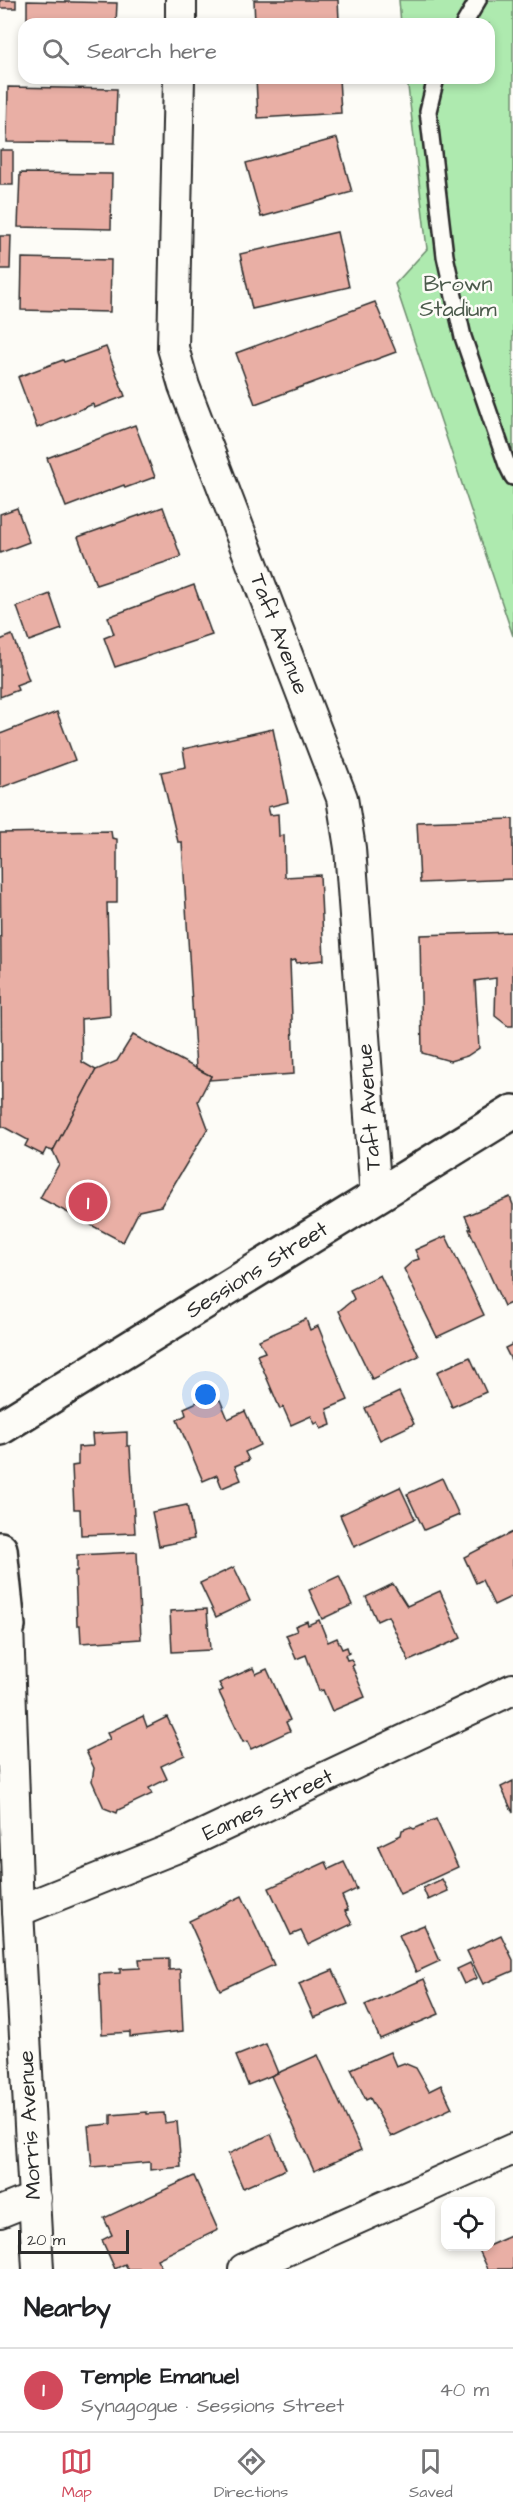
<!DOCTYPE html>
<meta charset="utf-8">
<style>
body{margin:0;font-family:"Architects Daughter",sans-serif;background:#f6f6f6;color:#202124}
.controls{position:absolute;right:18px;bottom:18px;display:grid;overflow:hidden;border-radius:12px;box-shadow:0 3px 9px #0003}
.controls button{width:54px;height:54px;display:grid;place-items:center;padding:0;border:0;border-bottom:2px solid #e0e0e0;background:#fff;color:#202124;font:30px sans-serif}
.scale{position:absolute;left:18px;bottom:15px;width:111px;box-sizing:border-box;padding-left:6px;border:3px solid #2b2b2b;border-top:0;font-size:16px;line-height:21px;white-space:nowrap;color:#2b2b2b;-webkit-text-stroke:4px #fdfcf7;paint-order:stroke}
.you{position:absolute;left:206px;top:1395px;width:21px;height:21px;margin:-15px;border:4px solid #fff;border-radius:50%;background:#1a73e8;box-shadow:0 0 0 9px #1a73e833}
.badge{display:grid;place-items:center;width:39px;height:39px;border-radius:50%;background:#d1495b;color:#fff;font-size:20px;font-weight:700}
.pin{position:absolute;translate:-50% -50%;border:3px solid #fff;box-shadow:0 2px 6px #0006}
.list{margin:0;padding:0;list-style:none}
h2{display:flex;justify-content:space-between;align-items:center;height:78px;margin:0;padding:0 24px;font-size:26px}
h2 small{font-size:20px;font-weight:400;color:#757577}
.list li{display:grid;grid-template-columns:39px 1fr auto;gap:18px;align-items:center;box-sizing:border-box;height:84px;padding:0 24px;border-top:2px solid #e0e0e0}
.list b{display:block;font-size:22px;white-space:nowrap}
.list p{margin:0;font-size:20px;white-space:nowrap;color:#757577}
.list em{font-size:20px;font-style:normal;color:#757577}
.icon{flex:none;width:33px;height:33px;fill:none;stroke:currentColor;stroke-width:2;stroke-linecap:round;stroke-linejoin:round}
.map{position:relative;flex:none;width:513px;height:2269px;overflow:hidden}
.search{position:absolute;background:#fff;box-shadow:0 3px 9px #0003;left:18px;right:18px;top:18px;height:66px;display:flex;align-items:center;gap:15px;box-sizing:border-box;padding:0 21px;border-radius:18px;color:#757577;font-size:22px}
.sheet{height:162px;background:#fff}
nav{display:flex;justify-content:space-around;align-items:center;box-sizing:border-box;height:84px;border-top:2px solid #e0e0e0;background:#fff;font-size:16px;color:#757577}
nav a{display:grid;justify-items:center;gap:3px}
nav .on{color:#d1495b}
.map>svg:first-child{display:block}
.green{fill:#aeeaaf;stroke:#6c8a6d;stroke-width:1.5}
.building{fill:#e9afa5;stroke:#2b2b2b;stroke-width:1.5}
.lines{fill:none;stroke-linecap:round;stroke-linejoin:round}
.service-casing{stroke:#2b2b2b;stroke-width:20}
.minor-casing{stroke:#2b2b2b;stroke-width:34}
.tertiary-casing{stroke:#2b2b2b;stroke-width:38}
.service{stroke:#fdfcf7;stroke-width:15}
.minor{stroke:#fdfcf7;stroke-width:30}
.tertiary{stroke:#fdfcf7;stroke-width:33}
.labels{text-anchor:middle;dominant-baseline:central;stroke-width:5;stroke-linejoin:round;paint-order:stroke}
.park-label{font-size:22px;fill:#4c5b4c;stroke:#fdfcf7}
.street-label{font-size:22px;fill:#2b2b2b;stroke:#fdfcf7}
</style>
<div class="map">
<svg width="513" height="2269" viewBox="0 0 513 2269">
<rect width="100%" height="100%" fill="#fdfcf7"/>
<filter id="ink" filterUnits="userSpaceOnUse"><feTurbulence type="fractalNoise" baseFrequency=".0167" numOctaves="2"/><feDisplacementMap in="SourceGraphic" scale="12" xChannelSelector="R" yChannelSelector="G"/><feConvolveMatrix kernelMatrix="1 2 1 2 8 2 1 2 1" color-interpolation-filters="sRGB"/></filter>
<g filter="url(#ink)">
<!-- green -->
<polygon class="green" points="399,0 513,0 513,636 395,284 427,249 407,78 489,78 489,24 401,24"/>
<!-- building -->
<g class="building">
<rect x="0" y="0" width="16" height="8"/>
<polygon points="254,0 338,0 339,20 255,24"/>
<polygon points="27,1 117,3 116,24 27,24"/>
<polygon points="256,78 339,78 341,113 258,118"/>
<polygon points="8,87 117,89 115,143 7,142"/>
<polygon points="337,138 352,192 261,217 246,163"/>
<rect x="0" y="150" width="13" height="35"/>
<polygon points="20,173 112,174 111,229 18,227"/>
<polygon points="337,232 349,287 252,309 240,254"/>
<polygon points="0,236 11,236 10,269 0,269"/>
<polygon points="22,258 111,260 110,312 21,310"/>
<polygon points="375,302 396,352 255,404 236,353"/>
<polygon points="106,347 125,396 94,408 93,404 37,428 18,377 63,360 64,362"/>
<polygon points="135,425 155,477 125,488 124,485 66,507 47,458"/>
<polygon points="163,507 181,557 96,585 78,537"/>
<polygon points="17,508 29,542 0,553 0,514"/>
<polygon points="194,585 212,635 115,667 104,638 114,634 108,617"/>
<polygon points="50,594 62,629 29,641 17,607"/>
<polygon points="12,635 29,680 16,685 18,690 0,697 0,640"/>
<polygon points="57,712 75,760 0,788 0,734"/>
<polygon points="273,729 288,802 268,807 270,815 278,814 279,836 284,835 285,877 320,875 324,960 296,963 296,960 290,961 294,1074 209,1080 211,1076 196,1068 182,842 178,842 161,772 186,767 183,749"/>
<polygon points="513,819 513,879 420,883 417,822"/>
<polygon points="111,831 112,838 117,839 117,903 107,903 110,1016 81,1019 82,1062 96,1070 53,1151 46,1149 43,1155 25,1146 28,1140 2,1126 0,833"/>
<polygon points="513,932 513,1026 508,1026 495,1016 496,978 475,981 479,1048 467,1056 450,1061 422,1053 420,935"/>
<polygon points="133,1035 211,1076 198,1101 208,1128 161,1206 139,1211 123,1242 40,1198 59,1164 53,1151 96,1070 117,1061"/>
<polygon points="510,1197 513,1205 513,1302 504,1306 469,1229 471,1229 465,1216"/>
<polygon points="446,1236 484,1315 437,1337 404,1269 413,1261 419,1259 415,1250"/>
<polygon points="380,1275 419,1356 372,1379 339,1311 354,1299 350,1290"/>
<polygon points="306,1319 310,1330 318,1326 348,1400 327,1409 331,1425 321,1429 318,1422 315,1424 311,1416 291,1425 283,1407 280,1409 257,1355 265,1352 259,1340"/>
<polygon points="513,1344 513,1364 505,1348"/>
<polygon points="470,1357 486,1392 452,1407 437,1372"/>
<polygon points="399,1392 414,1424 380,1440 365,1408"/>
<polygon points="206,1398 208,1404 220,1400 228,1419 245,1411 260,1445 245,1452 249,1460 235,1466 241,1480 222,1488 217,1475 203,1481 177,1420 186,1415 184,1408"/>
<polygon points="127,1432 127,1446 130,1446 135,1533 81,1535 80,1509 74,1509 72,1466 78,1465 78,1447 93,1446 92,1434"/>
<polygon points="442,1478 459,1515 424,1530 407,1494"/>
<polygon points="400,1487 415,1519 354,1547 340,1515"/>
<polygon points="187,1505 194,1539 159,1546 152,1512"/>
<polygon points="513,1532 513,1596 494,1605 482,1580 476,1583 464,1557"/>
<polygon points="137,1552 141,1639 81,1643 80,1625 77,1625 75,1571 77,1571 77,1555"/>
<polygon points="234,1567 250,1601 216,1617 200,1583"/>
<polygon points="339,1576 352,1605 322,1619 309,1590"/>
<polygon points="393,1584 407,1606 440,1591 461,1638 409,1661 388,1616 377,1621 366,1597"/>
<polygon points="207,1609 210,1650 172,1652 170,1611"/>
<polygon points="319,1620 328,1642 337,1638 342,1649 347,1647 349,1653 345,1655 347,1660 351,1659 354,1665 352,1666 365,1697 332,1711 323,1690 319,1691 306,1655 296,1659 286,1635 297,1631 295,1626 307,1621 308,1625"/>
<polygon points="253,1668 256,1674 267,1669 290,1720 286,1722 290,1731 251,1749 247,1741 243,1742 219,1692 223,1690 219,1683"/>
<polygon points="143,1716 147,1727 167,1717 185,1755 161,1766 167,1779 149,1788 152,1794 118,1810 117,1813 104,1808 92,1781 94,1768 86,1751 110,1739 107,1733"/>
<polygon points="513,1781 513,1813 501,1787"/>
<polygon points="436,1819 458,1867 400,1894 378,1846 401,1835 402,1830 410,1827 414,1829"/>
<polygon points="326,1862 329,1869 344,1862 357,1889 342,1896 348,1910 345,1911 352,1924 308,1945 301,1931 291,1935 269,1888"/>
<polygon points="442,1879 448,1891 428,1900 423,1888"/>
<polygon points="242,1896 274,1965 220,1990 189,1921"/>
<polygon points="424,1925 440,1961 416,1972 399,1935"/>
<polygon points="501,1935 513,1960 513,1971 483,1984 467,1951"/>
<polygon points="169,1958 169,1970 180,1969 183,2031 130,2037 130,2032 102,2034 99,1974 120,1973 120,1969 140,1968 139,1959"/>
<polygon points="470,1963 477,1978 464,1984 457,1969"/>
<polygon points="333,1970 348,2004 314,2018 299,1984"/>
<polygon points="424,1979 439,2014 380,2039 365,2005"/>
<polygon points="266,2044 278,2073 248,2085 236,2056"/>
<polygon points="390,2052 396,2066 404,2063 416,2068 429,2091 441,2085 452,2108 391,2137 370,2098 366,2100 351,2069"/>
<polygon points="318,2055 361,2150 314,2171 271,2076"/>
<polygon points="147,2112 147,2114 164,2113 165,2123 177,2121 181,2167 150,2170 150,2162 92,2167 88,2126 111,2124 111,2115"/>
<polygon points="271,2134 286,2169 243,2188 228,2154"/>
<polygon points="194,2176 218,2230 157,2259 162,2268 159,2269 128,2269 125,2264 115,2269 102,2240 112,2235 104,2218"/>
<polygon points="513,2235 513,2269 488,2269 479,2250"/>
</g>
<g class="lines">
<defs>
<g id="service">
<polyline points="464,24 478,0"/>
<polyline points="436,78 428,111 445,256 463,337 507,465 513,477"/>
</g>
<g id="minor">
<polyline points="181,24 181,0"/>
<polyline points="179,78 173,348 184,386 342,798 350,848 376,1197"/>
<polyline points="8,1626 18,1911 38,2269"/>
<polyline points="18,1911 180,1846 513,1689"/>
<polyline points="0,2212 35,2198"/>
<polyline points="244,2269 513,2149"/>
</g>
<g id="tertiary">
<polyline points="0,1428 513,1112"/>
<polyline points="0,1549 8,1626 0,1626"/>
</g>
</defs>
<!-- service casing -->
<use href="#service" class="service-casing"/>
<!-- minor casing -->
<use href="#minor" class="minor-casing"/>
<!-- tertiary casing -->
<use href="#tertiary" class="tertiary-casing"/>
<!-- service -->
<use href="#service" class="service"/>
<!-- minor -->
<use href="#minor" class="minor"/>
<!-- tertiary -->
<use href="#tertiary" class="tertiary"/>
</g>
</g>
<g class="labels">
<!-- park labels -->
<g class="park-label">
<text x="458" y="284">Brown<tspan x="458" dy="25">Stadium</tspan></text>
</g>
<!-- street labels -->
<g class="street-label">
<text transform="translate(279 634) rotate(69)">Taft Avenue</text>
<text transform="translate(369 1107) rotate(-94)">Taft Avenue</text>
<text transform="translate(257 1270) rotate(-32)">Sessions Street</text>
<text transform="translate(268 1805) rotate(-25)">Eames Street</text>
<text transform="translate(30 2125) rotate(-93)">Morris Avenue</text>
</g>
</g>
</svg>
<div class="controls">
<button><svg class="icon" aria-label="locate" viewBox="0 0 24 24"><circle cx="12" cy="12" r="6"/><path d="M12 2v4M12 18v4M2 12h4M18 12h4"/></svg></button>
</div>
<div class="scale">20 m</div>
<div class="you"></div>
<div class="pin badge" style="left:88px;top:1202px">1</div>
<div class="search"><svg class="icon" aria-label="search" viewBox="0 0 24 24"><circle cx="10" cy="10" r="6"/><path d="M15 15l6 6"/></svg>Search here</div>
</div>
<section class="sheet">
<h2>Nearby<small></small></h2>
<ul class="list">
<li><span class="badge">1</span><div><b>Temple Emanuel</b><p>Synagogue · Sessions Street</p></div><em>40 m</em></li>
</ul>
</section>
<nav>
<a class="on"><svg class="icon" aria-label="map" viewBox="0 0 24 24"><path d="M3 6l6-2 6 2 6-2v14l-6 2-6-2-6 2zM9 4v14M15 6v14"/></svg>Map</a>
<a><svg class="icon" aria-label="directions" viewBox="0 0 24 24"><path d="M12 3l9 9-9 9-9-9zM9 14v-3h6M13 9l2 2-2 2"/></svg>Directions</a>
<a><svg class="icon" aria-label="saved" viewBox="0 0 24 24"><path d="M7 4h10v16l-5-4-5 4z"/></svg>Saved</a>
</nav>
